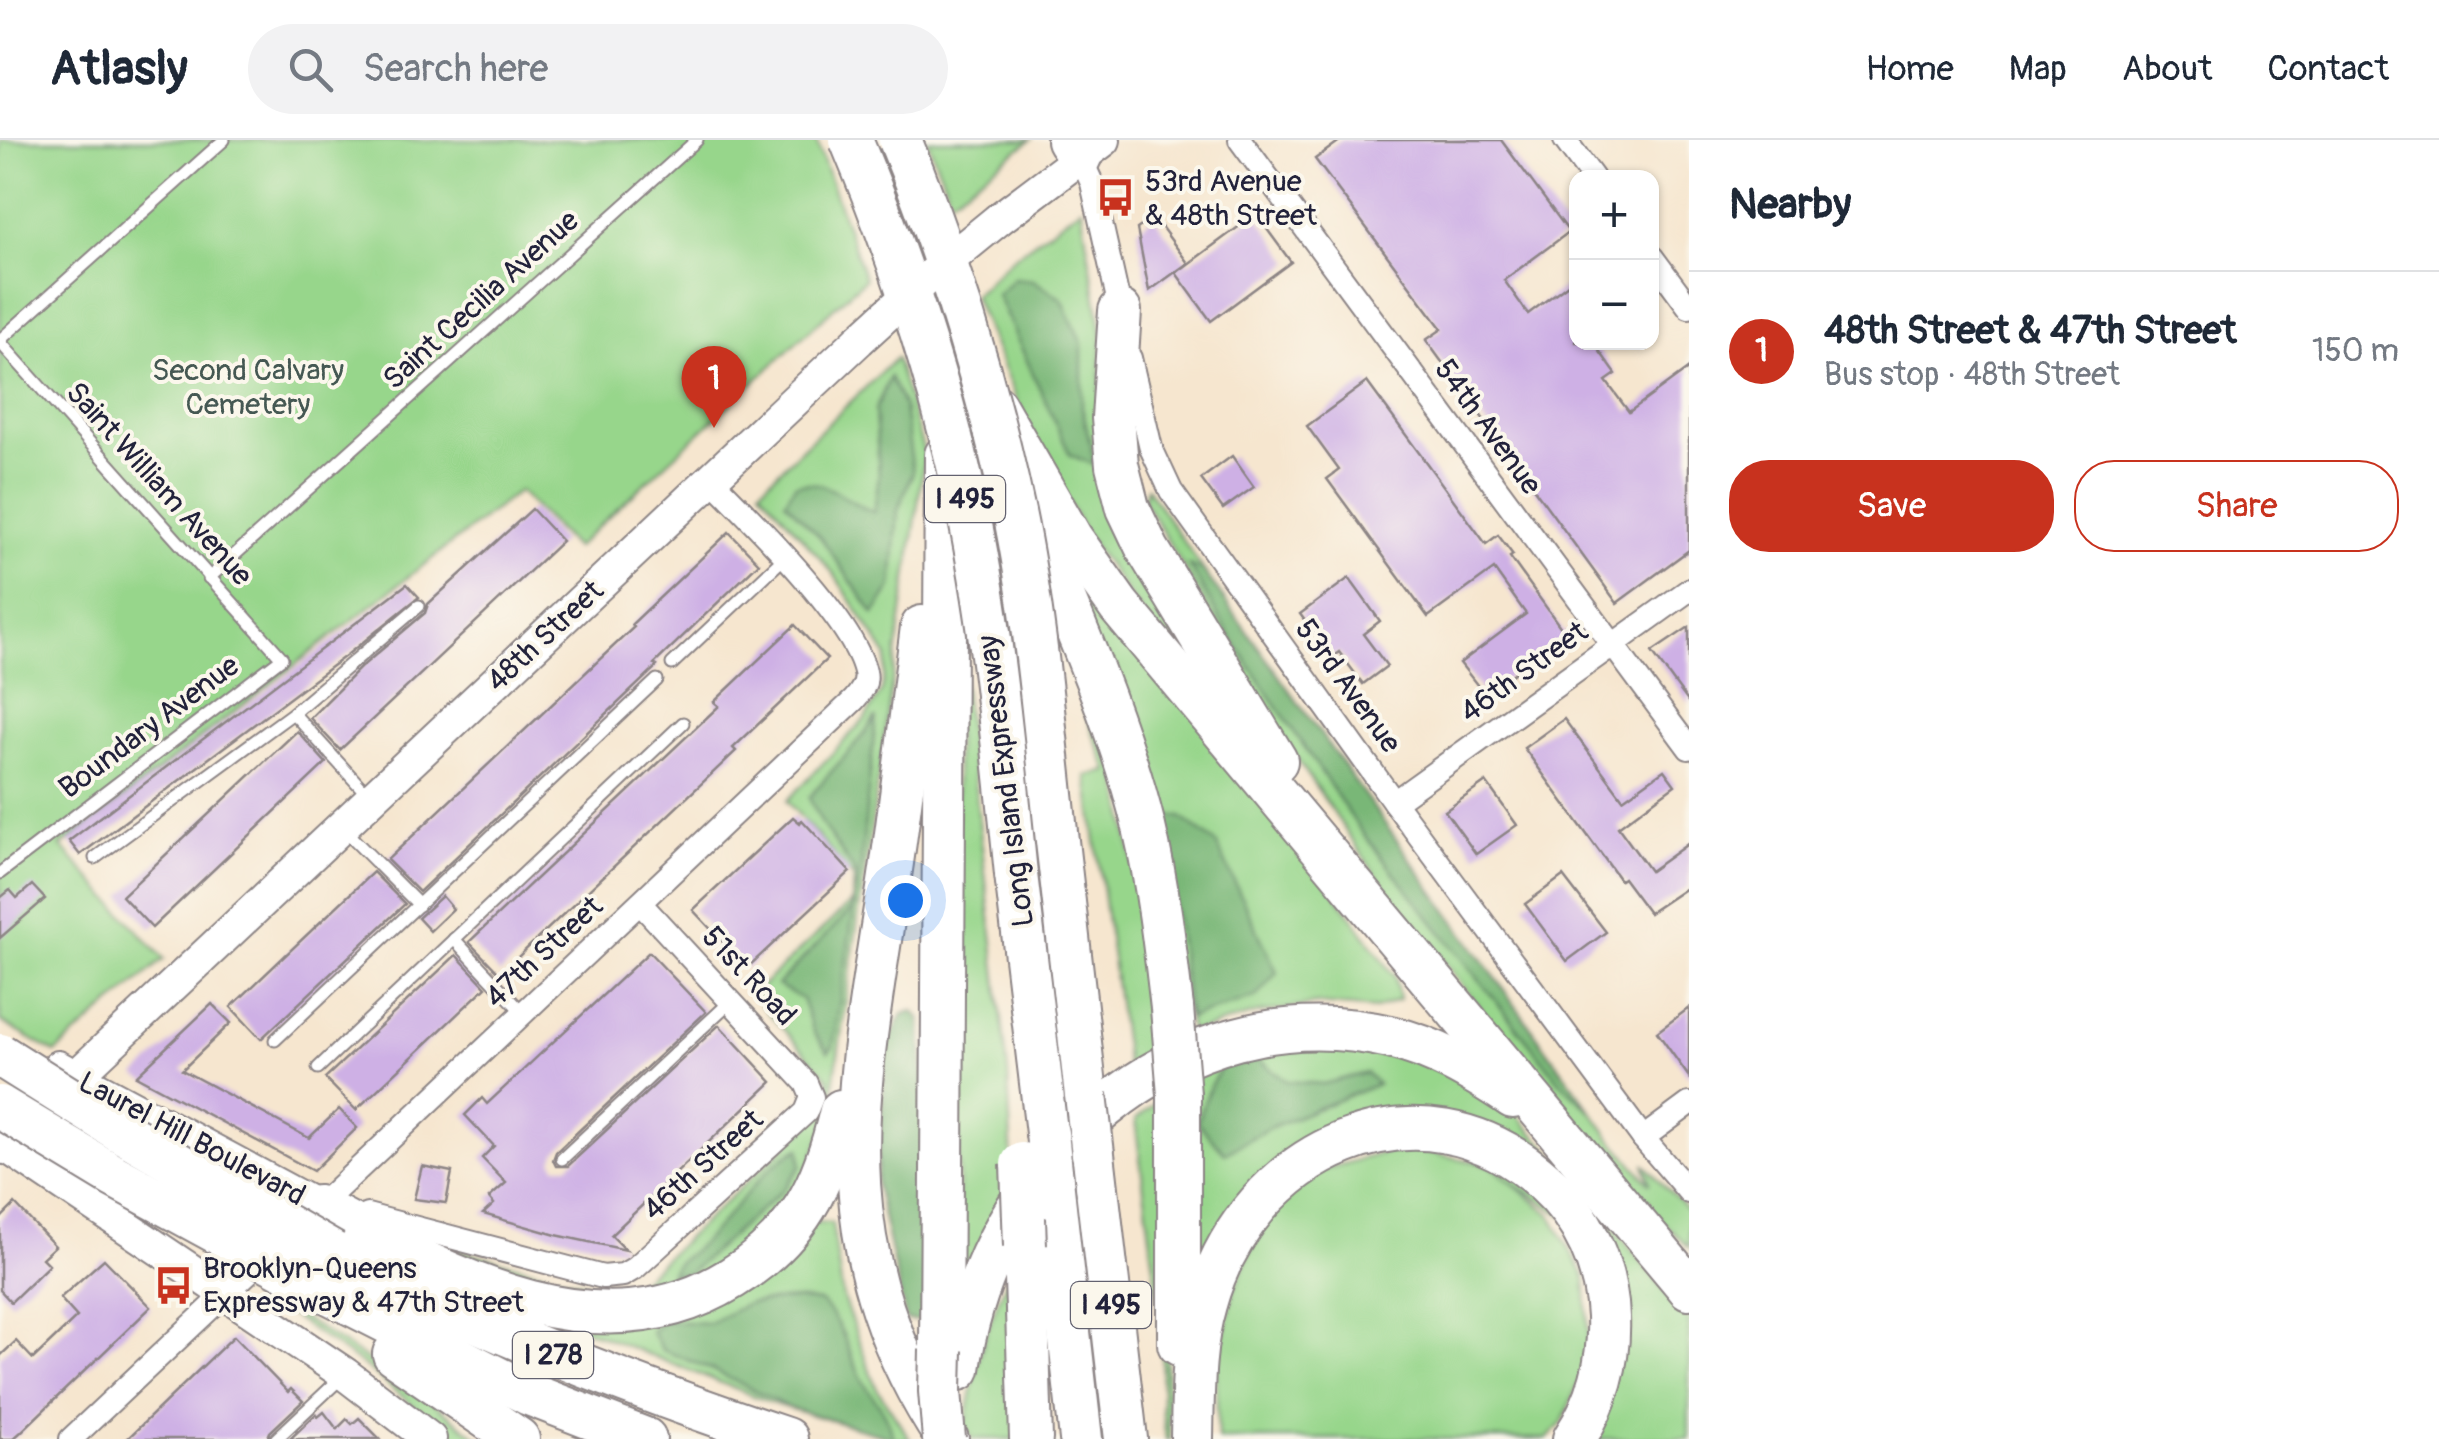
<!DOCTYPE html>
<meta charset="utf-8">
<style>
body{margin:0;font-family:Pangolin,sans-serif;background:#f2f2f3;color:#1f2937}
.controls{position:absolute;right:30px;top:30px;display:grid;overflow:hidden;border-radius:20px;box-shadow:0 2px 8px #0004}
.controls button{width:90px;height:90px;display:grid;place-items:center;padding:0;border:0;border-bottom:2px solid #e0e1e3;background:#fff;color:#1f2937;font:50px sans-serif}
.you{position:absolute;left:905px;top:760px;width:35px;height:35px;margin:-25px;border:8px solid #fff;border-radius:50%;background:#1a73e8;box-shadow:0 0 0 15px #1a73e833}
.badge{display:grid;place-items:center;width:65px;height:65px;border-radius:50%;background:#c8321e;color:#fff;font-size:32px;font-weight:700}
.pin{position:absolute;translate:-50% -82px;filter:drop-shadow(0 2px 5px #0008)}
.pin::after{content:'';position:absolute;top:52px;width:35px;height:30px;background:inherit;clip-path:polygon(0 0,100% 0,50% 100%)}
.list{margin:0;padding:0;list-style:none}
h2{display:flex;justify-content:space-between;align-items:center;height:130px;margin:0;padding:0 40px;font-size:42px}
h2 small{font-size:32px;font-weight:400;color:#747a83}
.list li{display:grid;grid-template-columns:65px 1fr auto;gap:30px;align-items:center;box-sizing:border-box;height:160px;padding:0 40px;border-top:2px solid #e0e1e3}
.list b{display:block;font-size:38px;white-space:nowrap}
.list p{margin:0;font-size:32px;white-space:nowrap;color:#747a83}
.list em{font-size:32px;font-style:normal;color:#747a83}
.actions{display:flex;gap:20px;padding:30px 40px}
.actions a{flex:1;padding:22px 0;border:2px solid #c8321e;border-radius:40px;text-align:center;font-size:35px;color:#c8321e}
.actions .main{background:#c8321e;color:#fff}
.icon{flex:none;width:55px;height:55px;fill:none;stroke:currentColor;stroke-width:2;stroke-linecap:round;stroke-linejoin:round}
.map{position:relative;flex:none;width:1689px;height:1299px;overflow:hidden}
header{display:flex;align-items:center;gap:60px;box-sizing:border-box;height:140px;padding:0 50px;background:#fff;border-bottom:2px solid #e0e1e3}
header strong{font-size:48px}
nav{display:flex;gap:55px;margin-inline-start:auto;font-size:35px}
.search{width:700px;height:90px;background:#f2f2f3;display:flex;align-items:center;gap:25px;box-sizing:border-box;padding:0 35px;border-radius:55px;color:#747a83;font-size:38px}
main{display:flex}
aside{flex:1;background:#fff}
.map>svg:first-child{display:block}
.green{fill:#97d68b;stroke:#5c7c63;stroke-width:2.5}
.forest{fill:#79b777;stroke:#4e6c59;stroke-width:2.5}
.building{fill:#ceb0e5}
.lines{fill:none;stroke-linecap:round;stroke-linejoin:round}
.lane-casing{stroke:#8c8485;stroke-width:15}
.street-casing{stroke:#8c8485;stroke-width:26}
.secondary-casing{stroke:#8c8485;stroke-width:36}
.highway-casing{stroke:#8c8485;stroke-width:46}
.lane{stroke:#fff;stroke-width:11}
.street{stroke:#fff;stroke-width:22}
.secondary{stroke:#fff;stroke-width:32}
.highway{stroke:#fff;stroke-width:42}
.secondary-bridge-casing{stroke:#8c8485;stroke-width:36;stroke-linecap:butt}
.highway-bridge-casing{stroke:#8c8485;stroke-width:46;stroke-linecap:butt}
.secondary-bridge{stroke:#fff;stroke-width:32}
.highway-bridge{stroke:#fff;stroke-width:42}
.labels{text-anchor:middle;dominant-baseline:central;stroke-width:8;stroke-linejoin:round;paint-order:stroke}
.shield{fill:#fbf7ec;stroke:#636270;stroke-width:2.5}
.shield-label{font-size:28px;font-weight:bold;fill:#22223b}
.poi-label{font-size:30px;fill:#22223b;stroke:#fbf7ec;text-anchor:start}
.street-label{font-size:30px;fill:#22223b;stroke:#fbf7ec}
.park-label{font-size:30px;fill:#455853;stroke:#fbf7ec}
</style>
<header>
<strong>Atlasly</strong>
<div class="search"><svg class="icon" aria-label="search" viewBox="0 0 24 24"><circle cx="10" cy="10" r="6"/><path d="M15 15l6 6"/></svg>Search here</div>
<nav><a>Home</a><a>Map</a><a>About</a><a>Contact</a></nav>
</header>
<main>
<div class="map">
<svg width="1689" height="1299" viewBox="0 0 1689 1299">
<rect width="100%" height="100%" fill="#fbf7ec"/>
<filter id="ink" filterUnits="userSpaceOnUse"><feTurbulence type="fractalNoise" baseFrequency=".01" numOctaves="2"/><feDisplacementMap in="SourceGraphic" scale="20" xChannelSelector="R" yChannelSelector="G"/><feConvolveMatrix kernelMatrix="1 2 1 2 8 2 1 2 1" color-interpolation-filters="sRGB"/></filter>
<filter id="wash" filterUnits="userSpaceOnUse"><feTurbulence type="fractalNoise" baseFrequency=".0048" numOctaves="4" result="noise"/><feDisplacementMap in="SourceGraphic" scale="40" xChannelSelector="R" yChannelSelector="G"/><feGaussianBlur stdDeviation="2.25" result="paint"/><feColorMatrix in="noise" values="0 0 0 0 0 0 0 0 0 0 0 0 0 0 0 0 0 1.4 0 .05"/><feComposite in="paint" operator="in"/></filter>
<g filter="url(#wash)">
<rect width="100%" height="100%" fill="#f6e6cf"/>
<!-- green -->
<g class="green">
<polygon points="0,0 816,0 865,139 575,408 519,351 61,706 164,819 55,913 0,881"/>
<polygon points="927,0 1031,0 951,59"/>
<polygon points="1081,67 1102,193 1099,294 1194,520 1147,480 1087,397 1022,273 973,156 1011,119"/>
<polygon points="896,218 925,315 829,978 792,1069 694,1145 564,1156 438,1112 429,1102 610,1150 637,1144 821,973 829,939 761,865 757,850 853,761 854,738 787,661 865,579 882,550 887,516 834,434 760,349"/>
<polygon points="1147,348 1256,507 1610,997 1650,1044 1644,1024 1689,1072 1689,1108 1647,1066 1508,904 1373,731 1289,607 1143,359"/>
<polygon points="1067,410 1277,672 1395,837 1399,860 1376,869 1317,864 1255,874 1191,893"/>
<polygon points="955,473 1008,932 1013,1054 959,1173"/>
<polygon points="1090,561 1118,635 1165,906 1127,928 1087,636 1108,631 1083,567"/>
<polygon points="1366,900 1497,953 1559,1021 1689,1180 1689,1299 1592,1299 1606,1103 1405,974 1210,1106 1195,1103 1191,923"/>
<path d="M1165,956C1173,1070 1160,1185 1170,1299H1166L1162,1268L1161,1181L1135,980Z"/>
<polygon points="1403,1007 1490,1025 1550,1074 1585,1137 1590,1215 1562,1283 1547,1299 1218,1299 1216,1230 1234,1150 1266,1074 1323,1030"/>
<polygon points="812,1082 832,1083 843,1158 876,1247 910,1299 898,1299 777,1265 558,1179 673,1177"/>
<path d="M1015,1123L1025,1299H973L965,1288C975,1227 987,1179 1015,1123Z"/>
<polygon points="272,1158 428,1259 480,1299 455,1299 364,1226 274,1164"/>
</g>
<!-- forest -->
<g class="forest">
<polygon points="1014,138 1033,140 1062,159 1082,204 1082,267 1095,325 1070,315 997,155"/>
<path d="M890,237L904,267L913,332L898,370L892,447L874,474L821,398L785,361L795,345C826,335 846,363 874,372L879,335L875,270Z"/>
<polygon points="1189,425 1203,430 1591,971 1561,943 1360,690 1228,493"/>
<path d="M876,577L861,723L833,907L828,912L814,893L802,859L777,845L851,770L855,732L824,687L809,658C831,629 856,609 876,577Z"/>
<polygon points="1162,675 1181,677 1216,703 1277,832 1256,857 1189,878"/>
<polygon points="913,871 921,879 931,1128 923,1181 906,1180 876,1046 887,904 903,874"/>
<polygon points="1229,915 1258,920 1287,941 1323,944 1366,933 1378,944 1269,988 1225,1013 1197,982 1211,944"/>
<path d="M800,1008L801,1026L784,1049L688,1134H670C677,1120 686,1117 697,1107C733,1077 758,1028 800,1008Z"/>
<path d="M794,1159L821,1162C848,1192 845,1208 863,1241C876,1265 887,1267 893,1298L792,1269L710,1229L662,1210L651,1191L665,1181L709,1183L749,1163Z"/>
</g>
<g id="blocks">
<!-- building -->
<g class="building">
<polygon points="1341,0 1501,0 1569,92 1504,140 1528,174 1576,138 1576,202 1593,202 1616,234 1606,241 1629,272 1689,228 1689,410 1617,463 1426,200 1442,189 1315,19"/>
<polygon points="1256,74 1291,122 1211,181 1176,133"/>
<polygon points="1154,77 1188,123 1149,151 1137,89"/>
<polygon points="1367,242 1486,404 1498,395 1513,415 1510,417 1569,499 1521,535 1518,530 1485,555 1460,523 1526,474 1494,429 1428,477 1327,339 1339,330 1307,286"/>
<polygon points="1232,316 1254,347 1223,369 1201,339"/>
<polygon points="532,369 562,401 340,610 310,578 360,528 425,473 428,464"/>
<polygon points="729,392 759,423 654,524 657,526 419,752 387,720 634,487 632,484"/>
<polygon points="1349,438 1380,481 1363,494 1387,526 1363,544 1339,512 1332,517 1300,474"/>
<polygon points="407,444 419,457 348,514 80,715 69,701"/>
<polygon points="795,485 827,519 733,608 736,611 500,834 469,802 719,566 714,562"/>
<polygon points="1689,487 1689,563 1652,512"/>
<polygon points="1564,579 1623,659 1664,630 1675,645 1618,687 1650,731 1689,703 1689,746 1649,773 1623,738 1620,740 1524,608"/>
<polygon points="297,591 326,623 152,788 122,756"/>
<polygon points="1486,642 1517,685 1476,714 1445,671"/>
<polygon points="793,677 800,683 802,680 850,732 747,828 693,770"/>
<polygon points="373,732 405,764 261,899 231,867"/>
<polygon points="1563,736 1606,792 1567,821 1525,764"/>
<polygon points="32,745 45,759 0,798 0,758 10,750 17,758"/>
<polygon points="442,756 453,769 430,791 418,778"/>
<polygon points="649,812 706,872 556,1012 553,1020 556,1026 568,1026 719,885 772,942 611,1095 626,1110 556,1095 483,1074 494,1064 489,1058 506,1043 482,1018 494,1006 465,975 482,958 487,964"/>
<polygon points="456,815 486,847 356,970 325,938"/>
<polygon points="212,864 231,883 182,930 309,998 339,969 357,988 313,1031 136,936"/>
<polygon points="1689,868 1689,937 1657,892"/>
<polygon points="422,1026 452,1032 446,1063 414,1059"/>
<polygon points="15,1064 55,1106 42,1118 49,1125 11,1162 0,1150 0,1079"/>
<polygon points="104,1119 151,1167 21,1292 13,1299 0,1299 0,1216 16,1201 33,1219 56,1197 77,1177 60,1158"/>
<polygon points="234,1196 288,1252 291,1249 303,1261 270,1292 267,1299 127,1299"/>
<polygon points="324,1272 337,1289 347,1279 352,1284 359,1278 380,1299 290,1299 316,1274 318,1277"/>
</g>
</g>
</g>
<g filter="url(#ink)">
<use href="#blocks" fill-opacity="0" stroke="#8c8485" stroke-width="2.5"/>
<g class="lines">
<defs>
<g id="lane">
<polyline points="0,200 224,0"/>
<polyline points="0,202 282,518 0,733"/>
<polyline points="209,438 697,0"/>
<polyline points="672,524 785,417"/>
<polyline points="293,573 419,466"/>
<polyline points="344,690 419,765"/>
<polyline points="95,718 293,573 368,655"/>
<polyline points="454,799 523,873"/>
<polyline points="275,900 657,540"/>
<polyline points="318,928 683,583"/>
<polyline points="562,1019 731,861"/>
<polyline points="276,1299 342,1237"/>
</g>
<g id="street">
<polyline points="1240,0 1689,608"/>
<polyline points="1565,0 1593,38"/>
<polyline points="1080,17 1092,43 1122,177"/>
<polyline points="1652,117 1689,167"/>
<polyline points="1130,218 1151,308 1171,351 1394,662 1643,998 1689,1052"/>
<polyline points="1394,662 1689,450"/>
<polyline points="1643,998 1689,964"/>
<path d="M314,1071L854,560C861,552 868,543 865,532C854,481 750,378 711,339"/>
<polyline points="367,1075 603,1137 623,1135 635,1128 806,972 812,957 806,943 640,763"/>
<polyline points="71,1299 269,1113"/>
</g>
<g id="secondary">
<polyline points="999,79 1104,0"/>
<polyline points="58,927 318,1067"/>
<polyline points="0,1002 345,1234 430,1299"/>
<polyline points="0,1008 859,200"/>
</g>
<g id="highway">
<polyline points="1068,0 1080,17"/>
<polyline points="1120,171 1113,278 1117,325 1128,368 1148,410 1276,621"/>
<polyline points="995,266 1071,398 1119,466 1689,1148"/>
<path d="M1022,358C1066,466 1116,573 1144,687C1158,746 1165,807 1172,868"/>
<path d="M922,487C911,572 902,658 889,743C856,954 821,1108 947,1299"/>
<polyline points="1060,727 1086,955"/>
<polyline points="1016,734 1047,993"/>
<polyline points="1093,1014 1126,1299"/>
<polyline points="1054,1058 1081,1299"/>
<path d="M318,1067C442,1133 596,1223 732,1138C799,1097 824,1045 841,971"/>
<polyline points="1025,1106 1031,1299"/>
<path d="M333,1113C479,1188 630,1247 786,1299"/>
<polyline points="316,1146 529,1254 645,1299"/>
<polyline points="1179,1204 1179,955"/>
<polyline points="941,1210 946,315"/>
<polyline points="394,1214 518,1299"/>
<path d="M959,1229C987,1024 1176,847 1390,897C1436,908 1474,931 1513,957"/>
<path d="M1192,1299C1193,1253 1192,1208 1205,1164C1247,1011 1419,927 1546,1043C1584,1077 1606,1127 1608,1177C1610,1220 1598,1263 1574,1299"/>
</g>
</defs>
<!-- lane casing -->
<use href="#lane" class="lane-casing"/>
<!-- street casing -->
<use href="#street" class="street-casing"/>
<!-- secondary casing -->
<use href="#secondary" class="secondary-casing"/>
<!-- highway casing -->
<use href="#highway" class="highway-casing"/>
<!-- lane -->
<use href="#lane" class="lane"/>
<!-- street -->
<use href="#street" class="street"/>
<!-- secondary -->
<use href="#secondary" class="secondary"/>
<!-- highway -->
<use href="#highway" class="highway"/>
<defs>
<polyline id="secondary-bridge" points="859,200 928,137 999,79"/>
<g id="highway-bridge">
<path d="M851,0C899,115 938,234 965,356C992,480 1003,607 1016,734"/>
<path d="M900,0C949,120 987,244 1014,372C1038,488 1046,609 1060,727"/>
<polyline points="1172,868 1179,955"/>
<polyline points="0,915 119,990 333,1113"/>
<polyline points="1086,955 1093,1014"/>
<polyline points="0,967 114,1036 316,1146"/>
<polyline points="1047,993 1054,1058"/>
<polyline points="1022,1024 1025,1106"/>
<polyline points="941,1210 940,1251 944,1299"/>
</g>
</defs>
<!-- secondary-bridge casing -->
<use href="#secondary-bridge" class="secondary-bridge-casing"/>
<!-- highway-bridge casing -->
<use href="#highway-bridge" class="highway-bridge-casing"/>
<!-- secondary-bridge -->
<use href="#secondary-bridge" class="secondary-bridge"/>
<!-- highway-bridge -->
<use href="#highway-bridge" class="highway-bridge"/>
</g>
</g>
<!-- icons -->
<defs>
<symbol id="bus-bare" viewBox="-9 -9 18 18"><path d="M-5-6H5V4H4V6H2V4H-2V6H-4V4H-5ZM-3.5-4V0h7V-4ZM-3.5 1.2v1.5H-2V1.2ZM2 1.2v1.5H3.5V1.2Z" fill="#c8321e" stroke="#fbf7ec" stroke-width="2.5" paint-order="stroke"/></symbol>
</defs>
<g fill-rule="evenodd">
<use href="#bus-bare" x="1088" y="30" width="55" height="55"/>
<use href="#bus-bare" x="146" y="1118" width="55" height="55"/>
</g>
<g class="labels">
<!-- shield labels -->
<g class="shield">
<rect x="925" y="336" width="80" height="46" rx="8"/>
<rect x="1071" y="1142" width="80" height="46" rx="8"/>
<rect x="513" y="1192" width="80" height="46" rx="8"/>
</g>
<g class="shield-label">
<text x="965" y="359">I 495</text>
<text x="1111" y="1165">I 495</text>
<text x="553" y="1215">I 278</text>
</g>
<!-- poi labels -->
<g class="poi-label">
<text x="1145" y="41">53rd Avenue<tspan x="1145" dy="34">&amp; 48th Street</tspan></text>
<text x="203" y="1128">Brooklyn-Queens<tspan x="203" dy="34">Expressway &amp; 47th Street</tspan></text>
</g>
<!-- street labels -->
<g class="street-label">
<text transform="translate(481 160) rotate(-42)">Saint Cecilia Avenue</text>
<text transform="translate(1488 287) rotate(54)">54th Avenue</text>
<text transform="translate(159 344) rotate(48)">Saint William Avenue</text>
<text transform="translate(545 496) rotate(-43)">48th Street</text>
<text transform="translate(1524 532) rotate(-36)">46th Street</text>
<text transform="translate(1348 546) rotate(54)">53rd Avenue</text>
<text transform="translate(149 587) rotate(-37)">Boundary Avenue</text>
<text transform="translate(1006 641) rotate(-97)">Long Island Expressway</text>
<text transform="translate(544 812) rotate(-43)">47th Street</text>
<text transform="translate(749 836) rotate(47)">51st Road</text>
<text transform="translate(192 999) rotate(28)">Laurel Hill Boulevard</text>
<text transform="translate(703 1025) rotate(-42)">46th Street</text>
</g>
<!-- park labels -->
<g class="park-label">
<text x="248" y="230">Second Calvary<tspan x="248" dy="34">Cemetery</tspan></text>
</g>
</g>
</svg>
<div class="controls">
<button>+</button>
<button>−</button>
</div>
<div class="you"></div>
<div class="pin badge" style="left:714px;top:288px">1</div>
</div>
<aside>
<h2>Nearby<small></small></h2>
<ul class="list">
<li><span class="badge">1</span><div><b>48th Street &amp; 47th Street</b><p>Bus stop · 48th Street</p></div><em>150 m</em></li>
</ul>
<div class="actions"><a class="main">Save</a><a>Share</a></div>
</aside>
</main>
